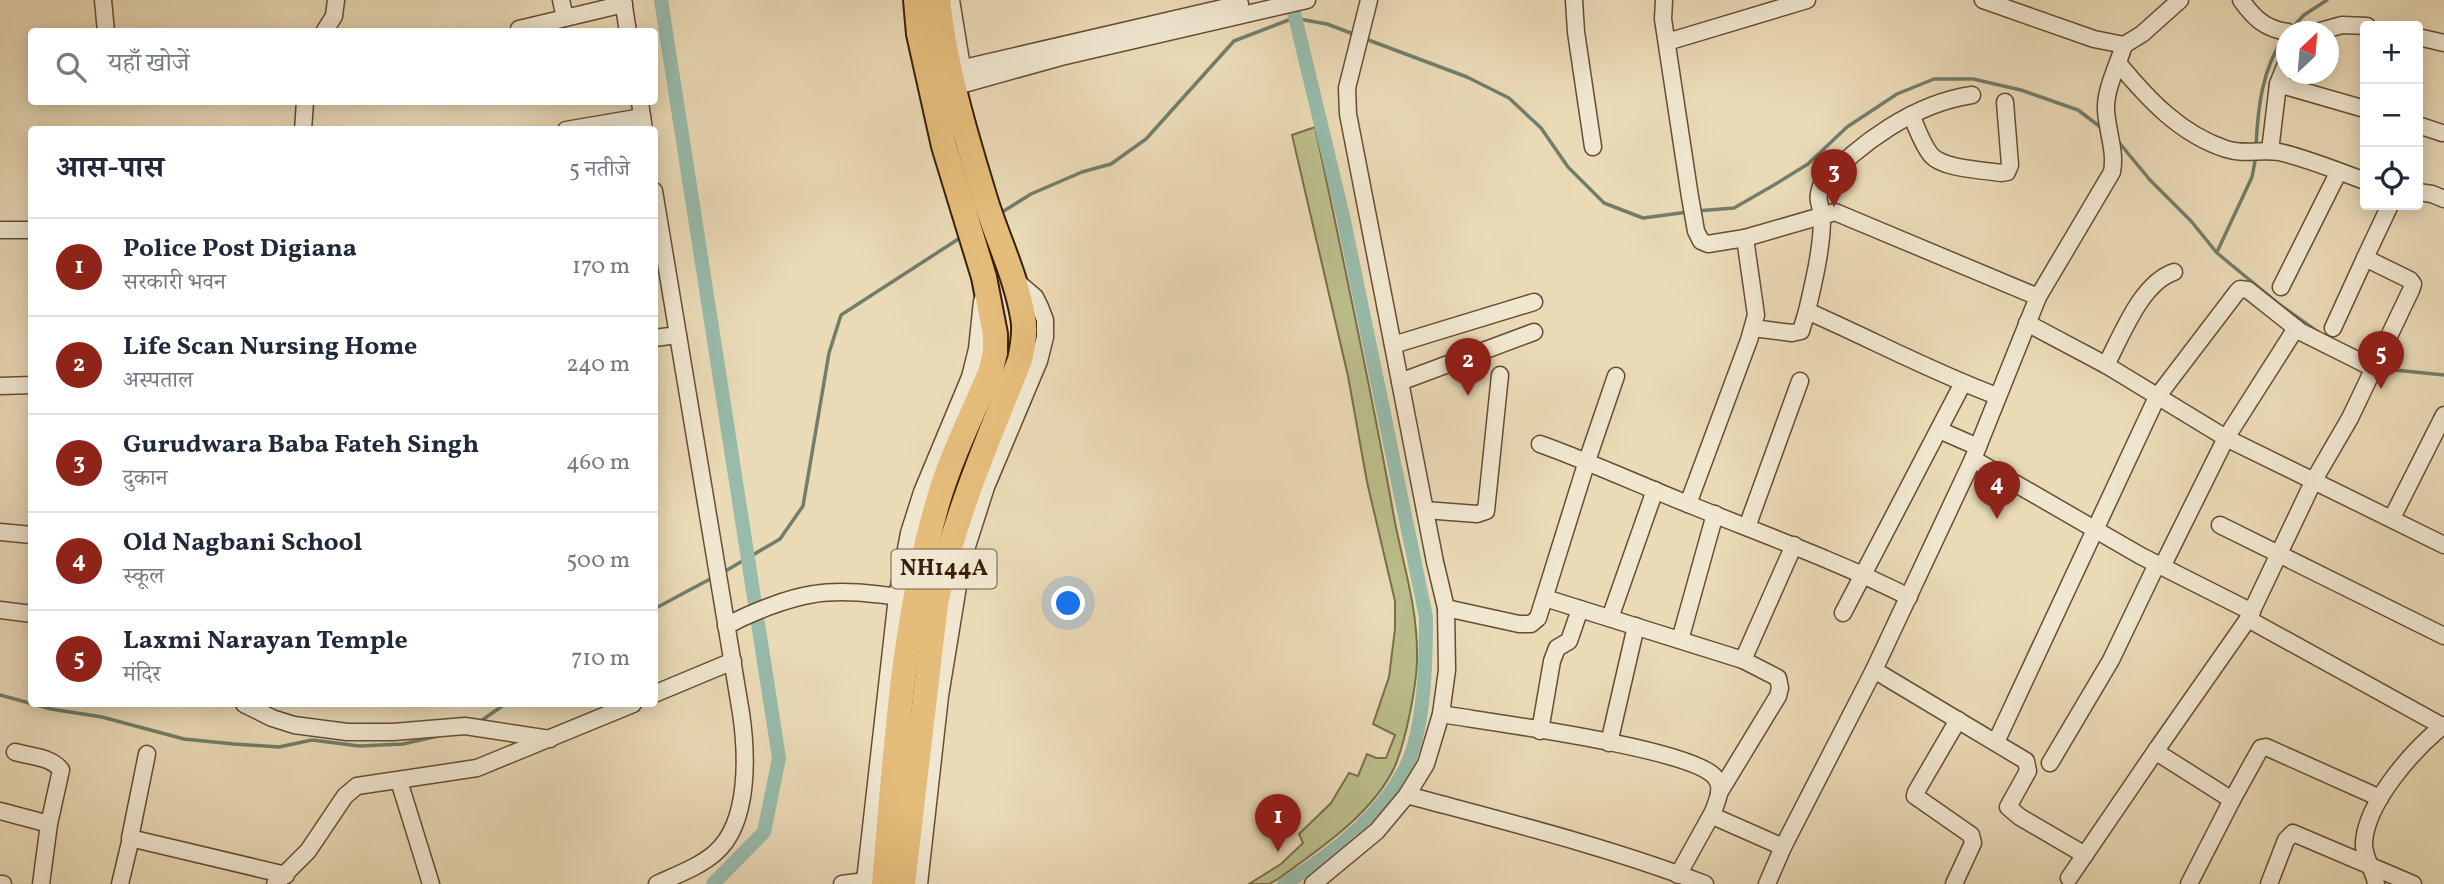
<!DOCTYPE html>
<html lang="hi">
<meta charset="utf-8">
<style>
body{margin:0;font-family:Vollkorn,"Noto Serif Devanagari",serif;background:#f2f2f3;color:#1f2937}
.controls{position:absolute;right:21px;top:21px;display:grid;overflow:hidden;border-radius:7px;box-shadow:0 4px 18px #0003}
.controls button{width:63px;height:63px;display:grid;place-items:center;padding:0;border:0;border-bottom:2px solid #e0e1e3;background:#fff;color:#1f2937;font:35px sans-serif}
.compass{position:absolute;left:2276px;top:21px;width:63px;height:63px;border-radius:50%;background:#fff;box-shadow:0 4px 18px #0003;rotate:26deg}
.you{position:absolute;left:1069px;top:604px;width:24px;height:24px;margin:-18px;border:5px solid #fff;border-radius:50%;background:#1a73e8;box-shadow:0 0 0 10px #1a73e833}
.badge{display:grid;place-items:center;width:46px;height:46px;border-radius:50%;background:#8f2418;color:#fff;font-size:23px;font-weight:700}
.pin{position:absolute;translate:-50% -58px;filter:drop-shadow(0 2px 4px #0008)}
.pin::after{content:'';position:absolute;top:37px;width:24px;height:21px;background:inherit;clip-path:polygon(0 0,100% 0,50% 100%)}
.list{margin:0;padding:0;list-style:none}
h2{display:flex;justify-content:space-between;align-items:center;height:91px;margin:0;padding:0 28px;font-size:30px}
h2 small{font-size:23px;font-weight:400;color:#747a83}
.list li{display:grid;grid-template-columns:46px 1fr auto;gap:21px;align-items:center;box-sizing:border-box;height:98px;padding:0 28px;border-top:2px solid #e0e1e3}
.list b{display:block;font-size:26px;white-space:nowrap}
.list p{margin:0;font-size:23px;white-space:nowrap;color:#747a83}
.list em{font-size:23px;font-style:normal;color:#747a83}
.icon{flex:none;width:38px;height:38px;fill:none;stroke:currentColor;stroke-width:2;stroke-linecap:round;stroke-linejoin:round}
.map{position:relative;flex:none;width:2444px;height:884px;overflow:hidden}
.search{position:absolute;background:#fff;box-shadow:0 4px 18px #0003;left:28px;top:28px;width:630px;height:77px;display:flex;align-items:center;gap:18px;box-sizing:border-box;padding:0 24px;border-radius:7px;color:#747a83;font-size:26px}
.panel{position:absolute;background:#fff;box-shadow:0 4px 18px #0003;left:28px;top:126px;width:630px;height:581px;border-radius:7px}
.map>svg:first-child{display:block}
.green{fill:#bbbe8b;stroke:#7a6f4a;stroke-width:2}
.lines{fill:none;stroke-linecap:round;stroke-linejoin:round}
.stream{stroke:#727d6a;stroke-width:3.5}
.canal{stroke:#98bbab;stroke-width:14}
.minor-casing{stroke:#654e34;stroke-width:19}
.highway-casing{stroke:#392009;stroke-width:28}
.minor{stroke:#f1e7d0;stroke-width:16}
.highway{stroke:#e5bd7b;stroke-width:24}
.labels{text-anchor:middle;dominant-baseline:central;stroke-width:6;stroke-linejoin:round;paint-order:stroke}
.shield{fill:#f1e7d0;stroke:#705c45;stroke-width:2}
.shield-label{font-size:23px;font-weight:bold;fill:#392009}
</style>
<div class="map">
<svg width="2444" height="884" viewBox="0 0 2444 884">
<rect width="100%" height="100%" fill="#eadab6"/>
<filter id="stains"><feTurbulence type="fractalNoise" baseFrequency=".00286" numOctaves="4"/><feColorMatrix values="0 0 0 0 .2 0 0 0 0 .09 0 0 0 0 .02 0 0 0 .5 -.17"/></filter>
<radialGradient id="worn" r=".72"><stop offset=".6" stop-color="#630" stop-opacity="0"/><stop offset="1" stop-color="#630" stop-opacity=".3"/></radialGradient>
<!-- green -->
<path class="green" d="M1315,127C1342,253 1369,379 1392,506C1400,555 1417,602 1417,652C1418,681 1406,740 1395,766C1373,814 1319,849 1278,879L1269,884H1249L1281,864L1303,843L1299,834L1331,803L1349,773L1358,776L1367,754L1376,758H1386L1395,735L1373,724L1389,677L1395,629V601L1367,482L1348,376L1292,135Z"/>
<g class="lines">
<!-- stream -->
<g class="stream">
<polyline points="2291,29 2304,15 2327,0"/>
<polyline points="1363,38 1467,77 1509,98 1541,128 1568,167 1604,203 1643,218 1688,212"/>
<polyline points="2117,140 2150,180 2191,221 2217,253 2280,305 2318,332"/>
<path d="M2256,145C2258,107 2262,68 2285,36"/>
<polyline points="1696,211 1734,208 1774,185 1808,164 1847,127 1897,94 1934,79 1973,79 2021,90 2078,110 2103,129"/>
<polyline points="999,214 1031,194 1082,172 1111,164 1146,139 1234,41 1294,18 1327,24 1356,35"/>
<polyline points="2217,252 2252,177 2256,156"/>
<polyline points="2350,348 2371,358"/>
<polyline points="2382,363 2395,370 2444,375"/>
<polyline points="722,573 780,539 803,506 829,353 841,315 963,236"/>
<polyline points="654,609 712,578"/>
<polyline points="0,695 51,709 102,717 184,739 234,744 279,747 312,740 359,746 403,744 438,736"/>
<polyline points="478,723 505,704"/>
</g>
<!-- canal -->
<g class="canal">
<polyline points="661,0 779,758 764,832 713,884"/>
<path d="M1284,884C1330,856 1378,819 1404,771C1425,731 1426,661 1426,617L1343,216L1291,0"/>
</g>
<defs>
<g id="minor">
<polyline points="103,0 106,32"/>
<polyline points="561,0 565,18"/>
<polyline points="623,0 628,32"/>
<polyline points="951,0 962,67"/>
<polyline points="1574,0 1576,32 1593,147"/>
<polyline points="1664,0 1663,19 1690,197 1696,231 1701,241 1708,244 1745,238 1835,212 2038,297"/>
<polyline points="1983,0 2094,39 2124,45 2142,34 2180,0"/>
<path d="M2241,0C2254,18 2265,29 2288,32"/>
<polyline points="519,29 624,4"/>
<polyline points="324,32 334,16 336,0"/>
<polyline points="2317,32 2342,25 2367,26"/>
<polyline points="2418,37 2444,43"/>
<polyline points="1667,42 1807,0"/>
<path d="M2118,63C2148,99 2180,134 2226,149C2244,155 2262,149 2279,152C2303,157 2341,172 2365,181"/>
<polyline points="942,73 1240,4"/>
<polyline points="2278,84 2365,109"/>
<polyline points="946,89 1061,57 1307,0"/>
<path d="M1972,95C1916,103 1858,143 1821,186C1815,204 1822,203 1822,218C1822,248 1814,281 1807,311C1871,339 1932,372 1997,396"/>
<polyline points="640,102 644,130"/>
<path d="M1911,115C1917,128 1922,144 1931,155C1943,169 1983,170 2001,173L2007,172L2010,165L2005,102"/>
<polyline points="2418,125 2442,133"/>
<polyline points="303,130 305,102"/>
<polyline points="566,130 642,117"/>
<polyline points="2270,151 2278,84 2286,64"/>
<path d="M654,191L741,713C747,754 750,823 715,853C699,867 676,875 657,884"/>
<polyline points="2418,192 2432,194 2444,199"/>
<polyline points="0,230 32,230"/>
<polyline points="2281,287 2338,173"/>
<polyline points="2027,323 2106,365 2226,438 2444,545"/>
<polyline points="1753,328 1792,333 1801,331 1807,311"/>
<polyline points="2333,328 2365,258"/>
<polyline points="654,338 678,335"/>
<polyline points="1393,345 1534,302"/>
<path d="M2106,365C2122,335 2141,283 2174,272"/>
<polyline points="1400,382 1534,332"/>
<polyline points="0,386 32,385"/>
<polyline points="1939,430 1978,447"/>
<path d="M1540,444C1590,462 1638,484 1688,504C1762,534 1837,561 1909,597"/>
<polyline points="1973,459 2141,556 2252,612"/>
<polyline points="1688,504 1749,340 1756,315 1745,238"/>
<polyline points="1425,510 1477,514 1486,511 1500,375"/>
<polyline points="2392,518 2444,415"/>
<polyline points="2220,525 2444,636"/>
<polyline points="1747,527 1800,381"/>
<polyline points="0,532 32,535"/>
<polyline points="2162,567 2226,438 2296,328"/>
<polyline points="1545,598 1743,660 1778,678 1780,688 1778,696 1719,793"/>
<polyline points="1446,608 1519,624 1531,624 1538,618 1587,461 1616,376"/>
<polyline points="0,610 32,614"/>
<polyline points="1843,613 1963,383"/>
<polyline points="1610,618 1655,490"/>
<polyline points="2248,619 2442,726"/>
<path d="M726,626C750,613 787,598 814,594C843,589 877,594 907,598"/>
<polyline points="1680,640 1715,514"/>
<polyline points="1743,660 1794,545"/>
<polyline points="1874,670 2026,761 2028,771 2008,807 2020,817 2085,855"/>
<polyline points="654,694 733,661"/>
<polyline points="244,704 272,718 294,725 347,732 393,732 465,726 550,739"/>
<path d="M1441,714C1488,722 1691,748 1715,777C1724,787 1717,801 1713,812L1715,817L1783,847"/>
<polyline points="1540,731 1552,661 1557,648 1569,641 1580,609"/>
<polyline points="1996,742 2157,397 2237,292 2240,289 2248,290 2301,332 2373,368"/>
<polyline points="1609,743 1636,626"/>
<path d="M15,752C29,756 52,757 61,770L49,824L41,884"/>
<polyline points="147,754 130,838 286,875"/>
<polyline points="2050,763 2111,660 2157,564"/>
<polyline points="399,781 431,884"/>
<path d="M1407,795C1507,822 1609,847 1705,884"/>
<polyline points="2232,800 2258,753 2261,748 2266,747 2380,798"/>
<polyline points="0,811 49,824"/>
<polyline points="1678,875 1713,812"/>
<polyline points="2069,878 2157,749"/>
<polyline points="865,881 897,597 909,533 922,492 970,377 977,349 982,301"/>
<polyline points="0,884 3,884"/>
<polyline points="120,884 131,838"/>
<polyline points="275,884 308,851 345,796 357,786 477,768 633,704"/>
<polyline points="842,884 865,881 865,884"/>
<polyline points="919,884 940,696 962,562 986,487 1039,361 1045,337 1045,320 1040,307 1035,297 1014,279"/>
<polyline points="1313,884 1377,831 1407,795 1426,764 1441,714 1447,670 1446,608 1435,562 1348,114 1347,88 1369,0"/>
<path d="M1767,884L1783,847L1874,670L1973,459L2038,297L2112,172C2116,151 2107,131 2106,110C2105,89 2118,65 2124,45"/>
<polyline points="1954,884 1973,843 1971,835 1915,796 1916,792 1958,720"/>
<polyline points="2189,884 2232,800 2161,755 2157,749 2248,619 2314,480 2350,418 2411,290 2413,284 2410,280 2365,258 2390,205"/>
<polyline points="2269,884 2286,840 2293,833 2413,884"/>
<path d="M2376,884C2374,869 2363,858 2364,842C2367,801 2414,749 2444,725"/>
</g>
<g id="highway">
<path d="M884,884C895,756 902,625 938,501C951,457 972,415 990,373L995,353V334L984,277L944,146L919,34L916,0"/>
<path d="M903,884L936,604C953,519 988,440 1020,360C1023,346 1026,331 1023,317C1016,276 997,238 985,199C965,134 945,67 938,0"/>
</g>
</defs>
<!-- minor casing -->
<use href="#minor" class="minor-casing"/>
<!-- highway casing -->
<use href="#highway" class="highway-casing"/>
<!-- minor -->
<use href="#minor" class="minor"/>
<!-- highway -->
<use href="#highway" class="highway"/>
</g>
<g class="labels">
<!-- shield labels -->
<rect class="shield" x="891.5" y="549.5" width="105" height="39" rx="5"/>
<g class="shield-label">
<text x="944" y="569">NH144A</text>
</g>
</g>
<rect width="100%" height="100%" filter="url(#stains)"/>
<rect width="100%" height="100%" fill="url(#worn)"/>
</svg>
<div class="controls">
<button>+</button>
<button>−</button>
<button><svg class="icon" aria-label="locate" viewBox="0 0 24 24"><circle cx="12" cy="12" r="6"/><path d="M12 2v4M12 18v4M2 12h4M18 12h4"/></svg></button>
</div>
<svg class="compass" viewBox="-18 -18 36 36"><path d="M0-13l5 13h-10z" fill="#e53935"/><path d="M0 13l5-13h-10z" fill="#747a83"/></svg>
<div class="you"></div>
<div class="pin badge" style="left:1278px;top:852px">1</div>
<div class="pin badge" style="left:1468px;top:396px">2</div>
<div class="pin badge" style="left:1834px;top:207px">3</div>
<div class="pin badge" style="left:1997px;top:519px">4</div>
<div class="pin badge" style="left:2381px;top:389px">5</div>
<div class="search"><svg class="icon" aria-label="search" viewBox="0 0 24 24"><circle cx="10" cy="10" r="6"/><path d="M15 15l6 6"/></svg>यहाँ खोजें</div>
<section class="panel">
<h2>आस-पास<small>5 नतीजे</small></h2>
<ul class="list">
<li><span class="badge">1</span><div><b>Police Post Digiana</b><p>सरकारी भवन</p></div><em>170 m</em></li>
<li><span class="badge">2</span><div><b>Life Scan Nursing Home</b><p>अस्पताल</p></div><em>240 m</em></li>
<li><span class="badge">3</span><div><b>Gurudwara Baba Fateh Singh</b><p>दुकान</p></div><em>460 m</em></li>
<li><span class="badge">4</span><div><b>Old Nagbani School</b><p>स्कूल</p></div><em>500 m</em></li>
<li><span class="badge">5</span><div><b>Laxmi Narayan Temple</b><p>मंदिर</p></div><em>710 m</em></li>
</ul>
</section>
</div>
